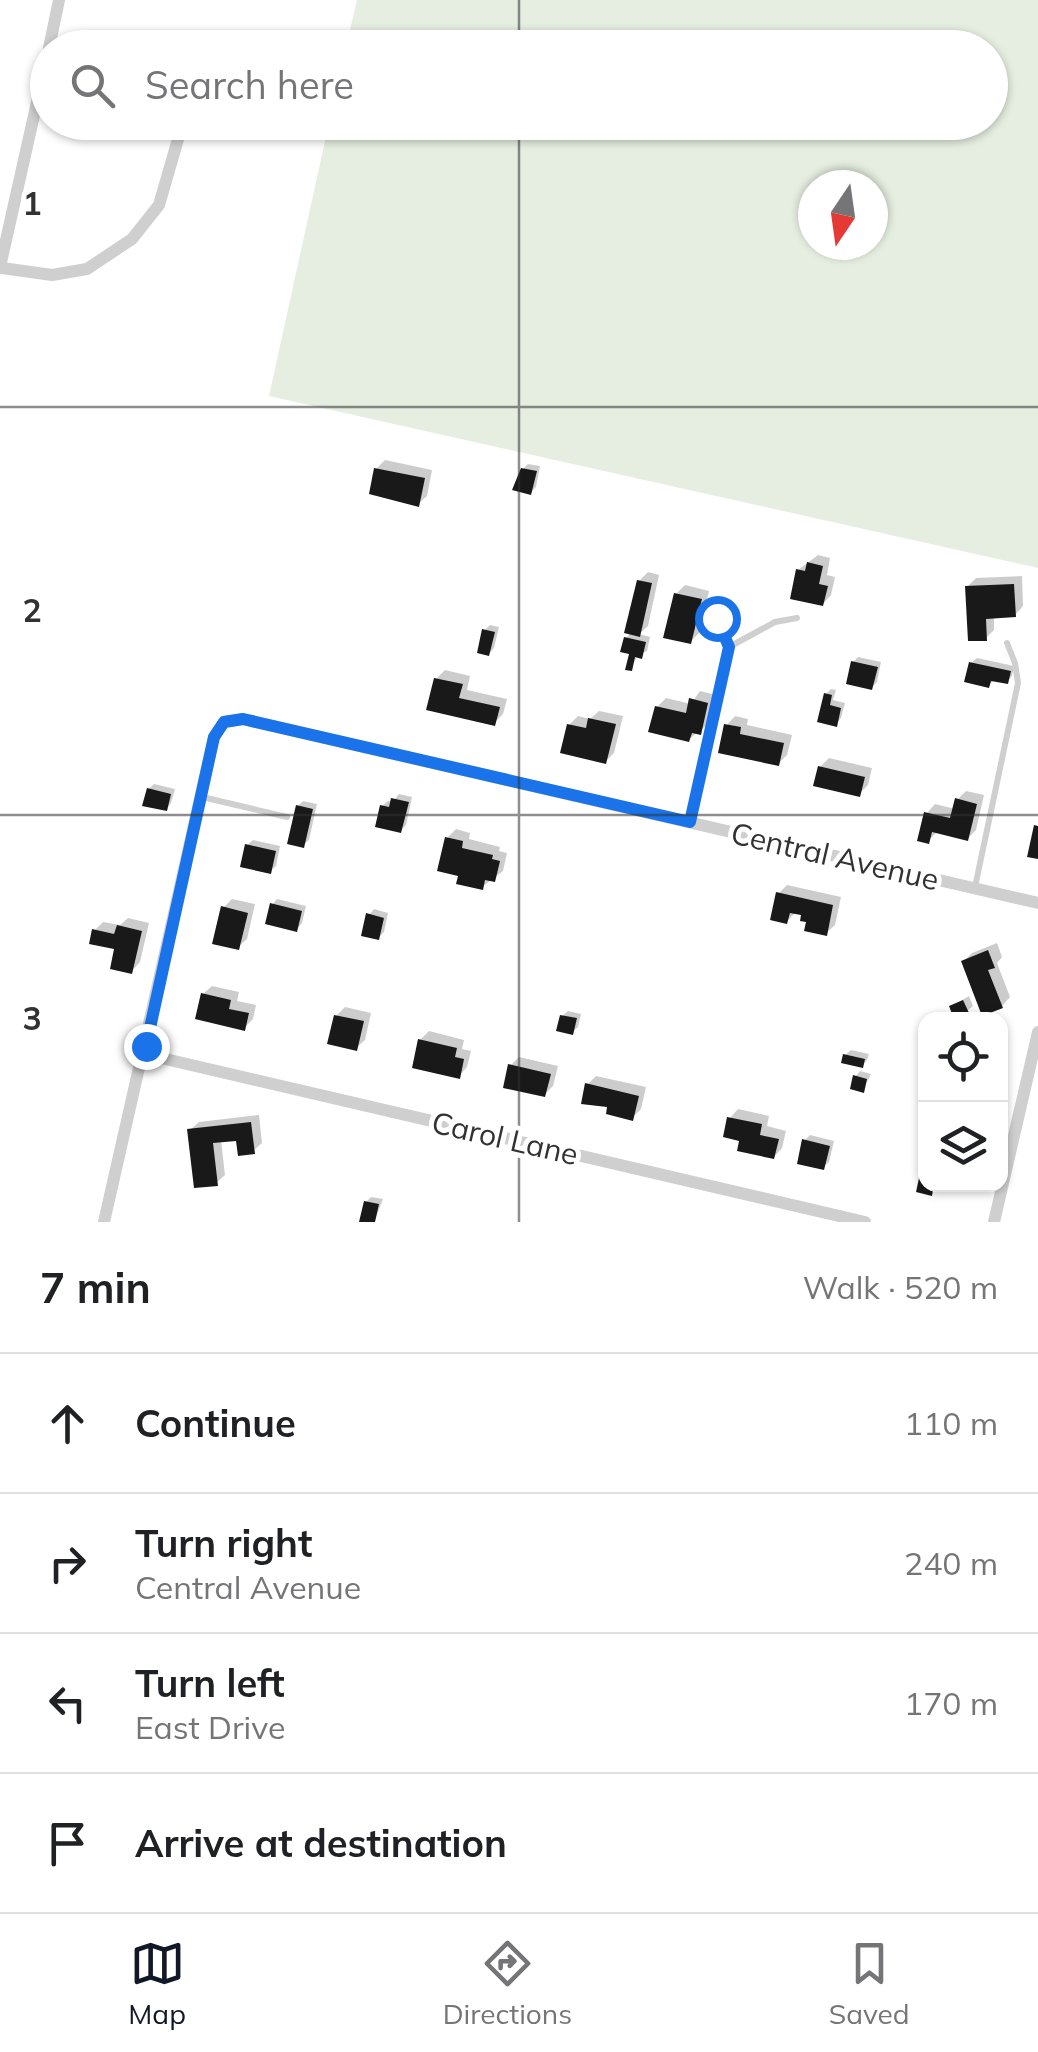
<!DOCTYPE html>
<meta charset="utf-8">
<style>
body{margin:0;font-family:Mulish,sans-serif;background:#f6f6f6;color:#202124}
.controls{position:absolute;right:30px;bottom:30px;display:grid;overflow:hidden;border-radius:20px;box-shadow:0 2px 8px #0004}
.controls button{width:90px;height:90px;display:grid;place-items:center;padding:0;border:0;border-bottom:2px solid #e0e0e0;background:#fff;color:#202124;font:50px sans-serif}
.compass{position:absolute;left:798px;top:170px;width:90px;height:90px;border-radius:50%;background:#fff;box-shadow:0 2px 8px #0004;rotate:193deg}
.stop{position:absolute;width:30px;height:30px;margin:-22px;border:8px solid #1a73e8;border-radius:50%;background:#fff}
.stop.end{background:#1a73e8;border-color:#fff;box-shadow:0 2px 10px #0008}
.list{margin:0;padding:0;list-style:none}
h2{display:flex;justify-content:space-between;align-items:center;height:130px;margin:0;padding:0 40px;font-size:42px}
h2 small{font-size:32px;font-weight:400;color:#757577}
.list li{display:grid;grid-template-columns:65px 1fr auto;gap:30px;align-items:center;box-sizing:border-box;height:140px;padding:0 40px;border-top:2px solid #e0e0e0}
.list b{display:block;font-size:38px;white-space:nowrap}
.list p{margin:0;font-size:32px;white-space:nowrap;color:#757577}
.list em{font-size:32px;font-style:normal;color:#757577}
.icon{flex:none;width:55px;height:55px;fill:none;stroke:currentColor;stroke-width:2;stroke-linecap:round;stroke-linejoin:round}
.map{position:relative;flex:none;width:1038px;height:1222px;overflow:hidden}
.search{position:absolute;background:#fff;box-shadow:0 2px 8px #0004;left:30px;right:30px;top:30px;height:110px;display:flex;align-items:center;gap:25px;box-sizing:border-box;padding:0 35px;border-radius:55px;color:#757577;font-size:38px}
.sheet{height:690px;background:#fff}
nav{display:flex;justify-content:space-around;align-items:center;box-sizing:border-box;height:140px;border-top:2px solid #e0e0e0;background:#fff;font-size:28px;color:#757577}
nav a{display:grid;justify-items:center;gap:5px}
nav .on{color:#111827}
.map>svg:first-child{display:block}
.green{fill:#e5eee0;fill-rule:evenodd}
.shadow{fill:#0003}
.building{fill:#191919}
.lines{fill:none;stroke-linecap:round;stroke-linejoin:round}
.service{stroke:#cfcfcf;stroke-width:6}
.minor{stroke:#cfcfcf;stroke-width:12}
.route{stroke:#1a73e8;stroke-width:12}
.grid{fill:none;stroke:#323232;stroke-width:2.5;stroke-opacity:0.55}
.labels{text-anchor:middle;dominant-baseline:central;stroke-width:10;stroke-linejoin:round;paint-order:stroke}
.street-label{font-size:30px;fill:#323232;stroke:#fff}
.grid-label{font-size:32px;text-anchor:middle;font-weight:bold;fill:#323232;stroke:#fff;stroke-width:10;stroke-linejoin:round;paint-order:stroke}
</style>
<div class="map">
<svg width="1038" height="1222" viewBox="0 0 1038 1222">
<rect width="100%" height="100%" fill="#fff"/>
<!-- green -->
<path class="green" d="M357,0H1038V568L269,396L329,123L990,122V48L346,47ZM813,185H873V245H813Z"/>
<!-- shadow -->
<g class="shadow">
<polygon points="385,460 432,470 427,496 418,504 376,469"/>
<polygon points="528,464 540,466 536,487 531,492 523,469"/>
<polygon points="818,555 830,558 827,575 835,577 831,595 823,604 798,570"/>
<polygon points="648,572 659,575 648,626 639,634 650,637 647,651 638,655 631,668 632,652 626,638 632,632 639,581"/>
<polygon points="1022,576 1023,606 1015,615 994,616 994,630 986,638 967,587 976,578"/>
<polygon points="685,585 709,591 699,633 691,641 676,594"/>
<polygon points="490,625 499,627 494,648 489,654 485,630"/>
<polygon points="858,657 881,662 877,682 872,687 853,662"/>
<polygon points="977,658 1014,666 1012,676 1007,682 995,679 989,685 971,663"/>
<polygon points="445,670 470,676 467,690 507,699 503,714 494,723 429,708 436,679"/>
<polygon points="831,689 836,690 833,700 845,703 841,718 836,724 826,694"/>
<polygon points="700,691 716,695 708,724 688,740 657,707 666,698 691,704"/>
<polygon points="599,711 623,716 614,753 606,761 569,725 578,716 590,719"/>
<polygon points="735,716 748,719 747,725 792,735 787,755 779,763 727,725"/>
<polygon points="829,758 872,768 868,785 859,794 820,767"/>
<polygon points="154,784 175,789 171,803 166,809 149,789"/>
<polygon points="966,791 984,795 976,830 967,839 938,831 928,841 927,813 935,804 955,809 957,800"/>
<polygon points="399,794 412,797 406,825 401,830 382,806 388,801 393,802"/>
<polygon points="303,801 317,804 309,840 303,845 298,806"/>
<polygon points="456,829 470,833 469,839 500,847 499,851 507,853 503,871 482,887 461,874 447,838"/>
<polygon points="253,840 280,846 276,866 270,871 247,845"/>
<polygon points="787,885 841,897 835,925 826,933 804,914 796,912 787,921 779,893"/>
<polygon points="232,899 255,904 247,939 238,947 223,908"/>
<polygon points="277,899 306,906 302,923 297,929 272,905"/>
<polygon points="374,909 388,913 384,932 378,938 369,915"/>
<polygon points="128,918 149,923 140,962 132,971 117,947 94,931 103,922 120,925"/>
<polygon points="997,943 1002,957 997,963 1010,997 1002,1006 964,961 972,953"/>
<polygon points="212,986 239,992 237,1001 256,1005 253,1019 244,1028 203,994"/>
<polygon points="969,996 973,1006 967,1011 952,1006"/>
<polygon points="345,1007 371,1013 365,1040 356,1048 336,1016"/>
<polygon points="568,1011 581,1014 578,1027 572,1032 562,1016"/>
<polygon points="429,1031 464,1040 462,1049 471,1051 467,1067 459,1076 420,1040"/>
<polygon points="851,1050 869,1054 867,1060 862,1066 845,1055"/>
<polygon points="519,1057 558,1066 553,1086 544,1095 510,1066"/>
<polygon points="860,1071 871,1074 863,1090 855,1077"/>
<polygon points="596,1076 646,1087 641,1109 632,1118 611,1104 587,1085"/>
<polygon points="738,1109 769,1116 767,1126 786,1131 782,1148 774,1157 742,1139 730,1118"/>
<polygon points="259,1115 262,1143 253,1151 238,1138 221,1140 225,1175 216,1183 190,1130 199,1122"/>
<polygon points="810,1135 834,1141 829,1162 823,1167 805,1140"/>
<polygon points="371,1197 383,1199 374,1222 366,1202"/>
</g>
<!-- building -->
<g class="building">
<polygon points="374,468 425,478 419,507 369,494"/>
<polygon points="521,468 537,471 531,495 512,490"/>
<polygon points="807,562 823,566 819,584 828,586 823,606 790,599 796,569 805,571"/>
<polygon points="637,580 652,583 640,637 624,633"/>
<polygon points="1014,584 1016,617 986,619 987,641 968,641 965,586"/>
<polygon points="674,593 702,599 691,644 663,638"/>
<polygon points="482,629 495,632 489,656 477,653"/>
<polygon points="624,637 646,642 642,659 635,657 632,671 625,670 629,654 620,652"/>
<polygon points="851,661 878,667 872,690 846,684"/>
<polygon points="969,662 1011,671 1008,684 991,681 989,688 964,682"/>
<polygon points="434,678 463,684 459,698 500,707 495,726 426,710"/>
<polygon points="824,693 832,695 830,705 841,708 837,727 817,722"/>
<polygon points="689,698 708,703 701,735 692,733 689,742 648,732 655,706 686,713"/>
<polygon points="588,718 616,724 606,764 560,753 567,724 586,728"/>
<polygon points="724,724 741,727 740,734 784,743 779,766 718,753"/>
<polygon points="818,766 865,777 860,797 813,786"/>
<polygon points="147,788 171,794 167,811 142,806"/>
<polygon points="391,798 409,802 401,833 375,827 380,805 389,807"/>
<polygon points="955,798 977,804 968,841 932,832 929,844 917,841 924,812 950,818"/>
<polygon points="296,805 313,809 304,848 287,844"/>
<polygon points="1034,825 1038,826 1038,859 1027,857"/>
<polygon points="445,837 463,841 462,848 493,855 492,859 500,861 495,882 485,880 483,890 456,884 458,876 437,871"/>
<polygon points="245,844 276,851 271,874 240,867"/>
<polygon points="776,892 833,905 827,936 804,931 806,922 800,921 801,915 790,913 787,924 770,920"/>
<polygon points="270,903 302,911 297,932 265,924"/>
<polygon points="221,906 248,913 239,950 212,944"/>
<polygon points="366,913 384,918 379,940 361,936"/>
<polygon points="117,925 142,931 132,974 110,969 114,949 89,944 92,929 114,934"/>
<polygon points="988,950 995,968 988,970 1003,1008 982,1016 961,961"/>
<polygon points="201,993 231,1000 229,1009 249,1013 245,1031 195,1019"/>
<polygon points="963,1000 969,1013 954,1019 949,1006"/>
<polygon points="334,1015 364,1021 357,1051 327,1044"/>
<polygon points="560,1015 577,1018 573,1035 556,1031"/>
<polygon points="418,1039 457,1048 455,1057 464,1059 460,1079 412,1068"/>
<polygon points="843,1054 865,1059 863,1068 841,1063"/>
<polygon points="508,1064 551,1074 545,1097 503,1088"/>
<polygon points="853,1075 867,1079 864,1093 850,1089"/>
<polygon points="585,1083 639,1096 633,1121 606,1114 607,1107 581,1104"/>
<polygon points="727,1117 762,1124 760,1135 779,1139 774,1159 737,1151 739,1141 723,1137"/>
<polygon points="251,1122 255,1154 238,1156 236,1141 213,1143 218,1186 194,1188 187,1129"/>
<polygon points="802,1139 830,1146 824,1170 797,1164"/>
<polygon points="924,1155 926,1184 934,1184 932,1196 916,1192"/>
<polygon points="364,1201 379,1204 375,1222 359,1222"/>
</g>
<g class="lines">
<!-- service -->
<g class="service">
<polyline points="717,618 729,647"/>
<polyline points="202,797 287,817"/>
<polyline points="690,821 729,647 775,622 797,618"/>
<polyline points="975,887 1018,683 1015,663 1007,643"/>
</g>
<!-- minor -->
<g class="minor">
<polyline points="49,48 59,0"/>
<polyline points="0,267 48,53"/>
<polyline points="2,268 52,275 87,269 132,239 159,205 183,122"/>
<polyline points="144,1054 865,1222"/>
<polyline points="104,1222 214,737 224,722 243,719 1038,903"/>
<polyline points="994,1222 1038,1032"/>
</g>
</g>
<g class="lines">
<!-- route -->
<polyline class="route" points="146,1046 214,737 224,722 243,719 690,822 729,647 717,618"/>
</g>
<!-- grid -->
<path class="grid" d="M519,0V48M519,122V1222M0,407H1038M0,815H1038"/>
<g class="labels">
<!-- street labels -->
<g class="street-label">
<text transform="translate(835 856) rotate(13)">Central Avenue</text>
<text transform="translate(505 1138) rotate(13)">Carol Lane</text>
</g>
</g>
<g class="grid-label">
<text x="32" y="215">1</text>
<text x="32" y="622">2</text>
<text x="32" y="1030">3</text>
</g>
</svg>
<div class="controls">
<button><svg class="icon" aria-label="locate" viewBox="0 0 24 24"><circle cx="12" cy="12" r="6"/><path d="M12 2v4M12 18v4M2 12h4M18 12h4"/></svg></button>
<button><svg class="icon" aria-label="layers" viewBox="0 0 24 24"><path d="M12 4l9 5-9 5-9-5zM3 14l9 5 9-5"/></svg></button>
</div>
<svg class="compass" viewBox="-18 -18 36 36"><path d="M0-13l5 13h-10z" fill="#e53935"/><path d="M0 13l5-13h-10z" fill="#757577"/></svg>
<div class="stop" style="left:717px;top:618px"></div>
<div class="stop end" style="left:146px;top:1046px"></div>
<div class="search"><svg class="icon" aria-label="search" viewBox="0 0 24 24"><circle cx="10" cy="10" r="6"/><path d="M15 15l6 6"/></svg>Search here</div>
</div>
<section class="sheet">
<h2>7 min<small>Walk · 520 m</small></h2>
<ul class="list">
<li><svg class="icon" aria-label="ahead" viewBox="0 0 24 24"><path d="M12 20V5M6 11l6-6 6 6"/></svg><div><b>Continue</b></div><em>110 m</em></li>
<li><svg class="icon" aria-label="right" viewBox="0 0 24 24"><path d="M7 20v-9h11M14 6l5 5-5 5"/></svg><div><b>Turn right</b><p>Central Avenue</p></div><em>240 m</em></li>
<li><svg class="icon" aria-label="left" viewBox="0 0 24 24"><path d="M17 20v-9H6M10 6l-5 5 5 5"/></svg><div><b>Turn left</b><p>East Drive</p></div><em>170 m</em></li>
<li><svg class="icon" aria-label="arrive" viewBox="0 0 24 24"><path d="M6 21V4h12l-3 4 3 4H6"/></svg><div><b>Arrive at destination</b></div></li>
</ul>
</section>
<nav>
<a class="on"><svg class="icon" aria-label="map" viewBox="0 0 24 24"><path d="M3 6l6-2 6 2 6-2v14l-6 2-6-2-6 2zM9 4v14M15 6v14"/></svg>Map</a>
<a><svg class="icon" aria-label="directions" viewBox="0 0 24 24"><path d="M12 3l9 9-9 9-9-9zM9 14v-3h6M13 9l2 2-2 2"/></svg>Directions</a>
<a><svg class="icon" aria-label="saved" viewBox="0 0 24 24"><path d="M7 4h10v16l-5-4-5 4z"/></svg>Saved</a>
</nav>
